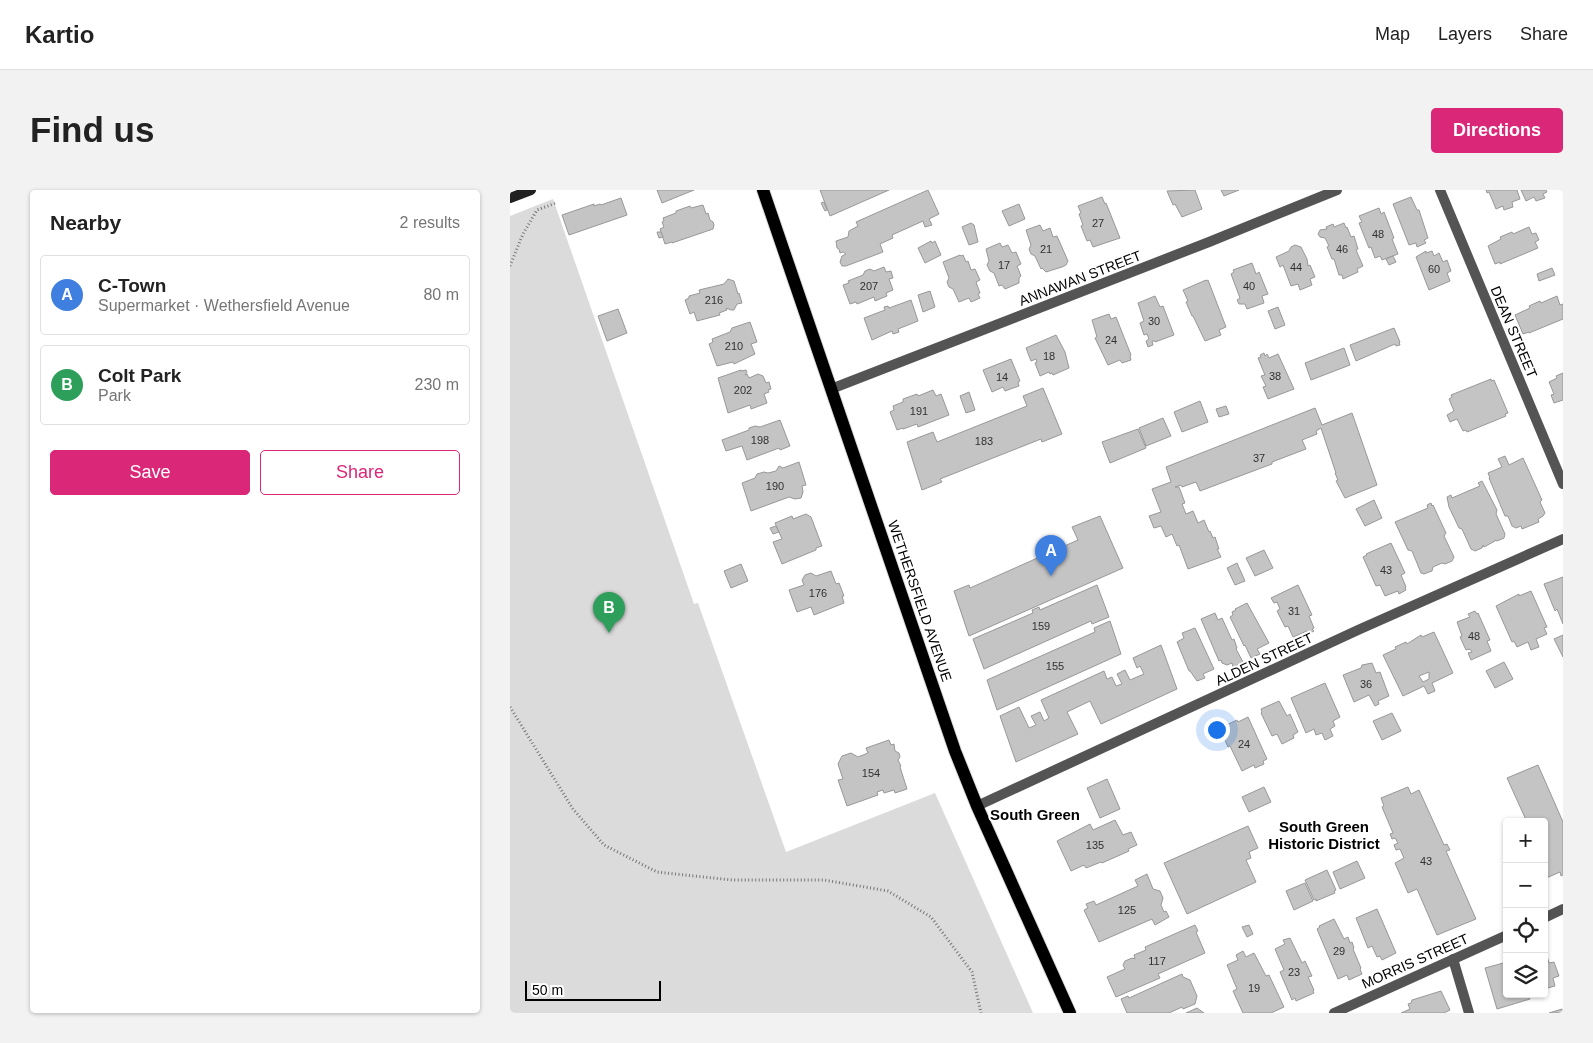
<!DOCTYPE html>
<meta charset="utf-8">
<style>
body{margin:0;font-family:Arial,sans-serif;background:#f2f2f2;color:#222}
.controls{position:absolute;right:15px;bottom:15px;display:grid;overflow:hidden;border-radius:5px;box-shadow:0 1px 4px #0004}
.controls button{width:45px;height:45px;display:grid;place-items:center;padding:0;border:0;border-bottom:1px solid #e0e0e0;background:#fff;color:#222;font:25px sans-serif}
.scale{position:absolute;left:15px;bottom:12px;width:136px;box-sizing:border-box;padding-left:5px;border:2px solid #000;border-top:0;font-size:14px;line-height:18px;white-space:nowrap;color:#000;-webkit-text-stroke:4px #fff;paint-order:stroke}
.you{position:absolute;left:706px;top:539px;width:18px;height:18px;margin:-12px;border:4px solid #fff;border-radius:50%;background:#1a73e8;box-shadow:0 0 0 8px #1a73e833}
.badge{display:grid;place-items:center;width:32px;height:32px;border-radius:50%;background:#db2777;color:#fff;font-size:16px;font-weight:700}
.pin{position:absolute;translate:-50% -41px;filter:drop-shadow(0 1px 2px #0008)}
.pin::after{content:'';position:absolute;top:26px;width:18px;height:15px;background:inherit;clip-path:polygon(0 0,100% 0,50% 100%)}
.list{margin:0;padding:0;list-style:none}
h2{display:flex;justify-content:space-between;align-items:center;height:65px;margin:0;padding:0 20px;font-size:21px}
h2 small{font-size:16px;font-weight:400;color:#767676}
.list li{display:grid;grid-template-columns:32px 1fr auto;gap:15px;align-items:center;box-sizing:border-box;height:80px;margin:0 10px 10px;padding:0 10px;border:1px solid #e0e0e0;border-radius:5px}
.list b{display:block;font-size:19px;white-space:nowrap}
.list p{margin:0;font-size:16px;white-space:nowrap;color:#767676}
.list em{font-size:16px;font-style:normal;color:#767676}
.actions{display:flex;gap:10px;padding:15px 20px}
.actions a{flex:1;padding:11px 0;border:1px solid #db2777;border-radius:5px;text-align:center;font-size:18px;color:#db2777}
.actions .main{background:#db2777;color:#fff}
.icon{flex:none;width:28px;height:28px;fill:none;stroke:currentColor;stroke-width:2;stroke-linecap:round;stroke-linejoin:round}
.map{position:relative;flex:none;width:1053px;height:823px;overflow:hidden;border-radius:5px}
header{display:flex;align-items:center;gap:30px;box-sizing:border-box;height:70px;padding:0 25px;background:#fff;border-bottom:1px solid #e0e0e0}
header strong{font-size:24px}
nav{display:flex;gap:28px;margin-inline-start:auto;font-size:18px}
.intro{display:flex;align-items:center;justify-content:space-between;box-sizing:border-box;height:120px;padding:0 30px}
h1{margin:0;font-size:35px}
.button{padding:12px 22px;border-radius:5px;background:#db2777;color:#fff;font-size:18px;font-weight:700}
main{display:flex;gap:30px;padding:0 30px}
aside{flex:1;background:#fff;border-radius:5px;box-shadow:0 1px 4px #0004}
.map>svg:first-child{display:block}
.green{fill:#dbdbdb}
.building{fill:#c4c4c4;stroke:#989898;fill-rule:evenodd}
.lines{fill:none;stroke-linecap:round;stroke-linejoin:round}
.primary-casing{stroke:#dbdbdb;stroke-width:14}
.path{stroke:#767676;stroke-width:3;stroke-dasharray:1 2.5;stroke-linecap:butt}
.street{stroke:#545454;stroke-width:10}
.secondary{stroke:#212121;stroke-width:10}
.primary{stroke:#000;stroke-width:12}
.labels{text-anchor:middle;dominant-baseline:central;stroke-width:4;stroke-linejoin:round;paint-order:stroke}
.number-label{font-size:11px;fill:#313131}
.street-label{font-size:14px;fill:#000;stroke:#fff}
.neighbourhood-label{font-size:15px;font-weight:bold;fill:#000;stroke:#fff}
</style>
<header>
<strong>Kartio</strong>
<nav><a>Map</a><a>Layers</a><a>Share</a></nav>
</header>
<div class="intro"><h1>Find us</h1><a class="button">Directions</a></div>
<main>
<aside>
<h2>Nearby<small>2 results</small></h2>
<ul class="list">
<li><span class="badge" style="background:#3f7fe0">A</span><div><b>C-Town</b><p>Supermarket · Wethersfield Avenue</p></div><em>80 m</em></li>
<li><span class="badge" style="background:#2e9e5b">B</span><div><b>Colt Park</b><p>Park</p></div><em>230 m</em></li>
</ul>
<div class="actions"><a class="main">Save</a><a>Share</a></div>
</aside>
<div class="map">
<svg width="1053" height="823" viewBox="0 0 1053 823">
<rect width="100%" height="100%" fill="#fff"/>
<!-- green -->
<polygon class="green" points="43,9 184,414 188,413 276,662 425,603 523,823 0,823 0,26"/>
<!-- building -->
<g class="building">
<polygon points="147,0 184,0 152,13"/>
<polygon points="310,0 379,0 320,26"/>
<polygon points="418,0 429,24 419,29 422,35 415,37 413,31 382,45 383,48 370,54 373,62 336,76 332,76 330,72 332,66 336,64 333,62 330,63 329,59 327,58 326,51 338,47 339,41 348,36 346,32"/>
<polygon points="685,0 692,19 672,27 665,14 663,15 657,1"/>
<polygon points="711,0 729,0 714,6"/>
<polygon points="976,0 1007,0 1010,9 1002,12 1003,17 994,20 993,16 986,19 979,2 977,3"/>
<polygon points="1011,0 1036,0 1037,2 1033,4 1035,8 1026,11 1024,7 1016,11"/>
<polygon points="592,7 595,14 596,13 610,48 583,57 580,50 577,51 571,36 573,35 569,24 571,23 568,16"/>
<polygon points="901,7 907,20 909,20 918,48 914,50 916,53 907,57 906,53 899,55 883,14"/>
<polygon points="111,8 117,25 59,45 52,25 84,14 84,16 90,14 91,15"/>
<polygon points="314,12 317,20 315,21 311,13"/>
<polygon points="509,14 515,29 499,36 492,21"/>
<polygon points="193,15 196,24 198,23 200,30 203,32 204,35 203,39 162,53 162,52 155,54 150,39 154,37 152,32 154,31 153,28 166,23 166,21 180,16 181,18"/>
<polygon points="869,18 871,24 874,22 884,48 882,49 888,64 872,70 870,66 865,68 861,57 859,58 849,33 852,32 849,26"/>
<polygon points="461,33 464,35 468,52 459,55 452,37"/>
<polygon points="834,33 836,38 837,37 841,47 844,46 848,59 846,60 853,76 847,79 848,82 833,89 832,85 829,85 824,69 822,69 817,57 819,56 815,48 810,47 808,44 810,40 817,39 816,37 823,34 824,37"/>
<polygon points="530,35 533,41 540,38 543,47 547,46 558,71 556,75 552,77 536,82 532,78 531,79 525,66 521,64 519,59 521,55 516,40"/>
<polygon points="1019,37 1022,44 1026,43 1029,50 1025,52 1028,58 990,74 990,72 985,74 978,56 991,49 990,47 1002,42 1003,44"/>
<polygon points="147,42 151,42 153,47 149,48"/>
<polygon points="421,51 422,53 425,51 431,65 415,73 408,58"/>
<polygon points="490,53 492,57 498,55 502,63 506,62 511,74 507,76 511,86 509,88 509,93 495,99 492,95 489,96 484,83 480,81 477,75 479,71 476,59"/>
<polygon points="785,55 791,57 797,69 798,76 800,75 805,87 800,89 802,95 790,100 788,94 781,96 773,75 770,77 766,67 779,61 781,57"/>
<polygon points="916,61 916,63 922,61 924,66 929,63 933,72 937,70 941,81 937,83 940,91 919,100 906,67"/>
<polygon points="450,65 451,66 453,65 456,72 458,71 461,80 465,79 470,90 466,92 470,103 468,104 470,108 461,112 459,108 449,112 443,99 439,97 437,92 439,88 433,72"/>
<polygon points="883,66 886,72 879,75 876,69"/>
<polygon points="742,73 746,84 749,82 758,104 752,106 754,113 737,119 735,114 729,114 727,110 730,108 721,84 724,82 723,80"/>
<polygon points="374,77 376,82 381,81 383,88 379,89 383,100 376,103 377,106 365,111 364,107 347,114 346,112 340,114 333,95 339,93 338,91 353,85 355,81 360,79 364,81"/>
<polygon points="1042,78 1045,85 1029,91 1027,84"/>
<polygon points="218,89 224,91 228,104 229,103 232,113 227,114 224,120 221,120 216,118 217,120 209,123 210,125 187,131 184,122 180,124 175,110 179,108 179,106 190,103 189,100 214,94"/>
<polygon points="696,90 696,91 698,90 716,137 709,140 711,145 695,151 683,126 682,126 676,112 678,111 673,100"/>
<polygon points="420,101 425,117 413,122 408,105"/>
<polygon points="645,106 650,117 653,116 664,145 645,152 645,151 642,151 643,155 638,157 636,151 639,149 637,144 634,145 630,133 634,131 628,113"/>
<polygon points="1047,106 1050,115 1053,114 1053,129 1019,143 1019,142 1013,144 1005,125 1020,118 1019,116 1030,111 1031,113"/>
<polygon points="401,110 408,131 388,139 389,142 383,144 382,141 362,150 354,128 375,120 374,117 378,116 379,118"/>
<polygon points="768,117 775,135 765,139 758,121"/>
<polygon points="108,119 117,143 97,151 88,126"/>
<polygon points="599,124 601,129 606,127 621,165 620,166 621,170 612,173 610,170 598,175 585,148 587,147 582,130"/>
<polygon points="240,132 247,152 241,154 245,164 224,174 223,172 207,176 199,154 203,152 202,149 220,142 222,138"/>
<polygon points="884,138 890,152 889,152 890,155 886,156 885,154 846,171 840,155"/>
<polygon points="546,145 555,162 559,178 543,185 542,183 540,184 539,182 530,186 525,173 527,172 526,169 521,171 516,158"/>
<polygon points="834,158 840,175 801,190 795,173"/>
<polygon points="754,163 755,166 757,164 759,168 768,164 784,199 758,209 753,197 756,196 751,186 755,185 748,168 751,167 750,165"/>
<polygon points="501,169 510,191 508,192 509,196 495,201 493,197 482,202 473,180"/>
<polygon points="231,180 231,181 236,180 237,182 235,185 237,184 239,188 248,184 253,186 256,193 259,192 261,199 258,200 259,202 254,204 257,213 241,219 240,215 218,223 208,188"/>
<polygon points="1053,183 1053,210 1044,213 1041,205 1044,204 1039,192 1047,188 1046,186"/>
<polygon points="981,189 981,191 984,190 998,223 995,224 996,226 957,242 956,240 953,241 947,229 940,232 937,225 944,221 939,209 942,207 941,205"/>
<polygon points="533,198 552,244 532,252 531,249 430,289 432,292 412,300 397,252 423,242 427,252 517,216 513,206"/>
<polygon points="423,200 426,206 431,204 439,225 408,237 407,234 393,239 393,238 387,240 380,222 384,220 383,216 393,212 393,209 407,204 408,206"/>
<polygon points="459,202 465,220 456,223 450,206"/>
<polygon points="690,211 698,232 672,242 664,222"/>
<polygon points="716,216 719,224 709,227 706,219"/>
<polygon points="805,218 812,235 842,223 867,295 835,308 826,291 828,290 825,283 826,283 811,238 806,241 807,244 792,250 796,259 762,272 762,274 690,301 686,292 672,297 671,295 665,297 669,297 675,313 672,314 676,324 683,321 688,333 694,330 699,342 700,341 703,348 705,347 709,359 707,359 711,367 678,379 669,355 667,356 662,344 656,347 651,336 644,338 639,326 651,322 642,299 661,292 656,277"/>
<polygon points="653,228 661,246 636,256 629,238"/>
<polygon points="270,230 280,256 270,260 269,258 237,270 232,256 216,261 212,250 239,240 239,238 245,236 250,237"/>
<polygon points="628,239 636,258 600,273 592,252"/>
<polygon points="995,266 999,275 1013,268 1032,310 1030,312 1035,323 1033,326 1028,329 1029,332 1012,339 1011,336 1006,338 1002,336 998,326 995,326 979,288 980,288 978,283 992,277 988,269"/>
<polygon points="289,272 296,295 292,296 293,302 291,308 285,309 279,307 241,321 232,293 245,288 247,284 254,282 258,283 266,281 269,276 273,278"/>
<polygon points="972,291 987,320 986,324 995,344 994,348 987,351 985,350 985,351 974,357 973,355 972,358 965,361 961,359 952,339 949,338 939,317 937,307 941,305 942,308 970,296 968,293"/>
<polygon points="864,310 872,328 855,336 846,319"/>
<polygon points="921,313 922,316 923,315 936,343 934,346 944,367 942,371 935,374 932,373 923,377 922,381 914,384 911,383 902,361 898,360 885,332 918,318 917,315"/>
<polygon points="296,324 301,327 312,356 306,358 306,360 272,374 263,352 272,349 265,333 282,326 283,329"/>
<polygon points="590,326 613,378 459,446 444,401 459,395 460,398 568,350 562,337"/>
<polygon points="266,336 269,342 263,344 260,338"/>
<polygon points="881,353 895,383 891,385 896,397 895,398 896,400 889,404 888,401 875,406 870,395 866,396 853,367 857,365 856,364"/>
<polygon points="754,360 763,378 745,386 736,368"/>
<polygon points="727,373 735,391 725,395 717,378"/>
<polygon points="231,374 238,391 221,398 214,381"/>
<polygon points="321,381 326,394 329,393 334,406 332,406 334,413 304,425 301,417 287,422 279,400 294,395 292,390 295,385 301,383 306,386"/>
<polygon points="1053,387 1053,434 1047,419 1045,421 1034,394"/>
<polygon points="587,395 599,427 582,434 581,431 474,479 463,449 523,423 522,420 529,417 530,420"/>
<polygon points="788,395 802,425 799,426 804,438 802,439 804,441 798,444 797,441 783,447 778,436 775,437 767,421 770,419 767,412 764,413 761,408"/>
<polygon points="1021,401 1037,437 1034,438 1037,444 1026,449 1029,457 1021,460 1018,452 1007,457 1004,451 1002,452 986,416 1009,404 1009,406"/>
<polygon points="737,413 759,453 747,459 750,464 741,468 735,455 734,456 720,427 723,425 722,422 726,420 725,419"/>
<polygon points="965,421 967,424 968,423 980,450 977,451 981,461 961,470 958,463 962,462 960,459 956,460 950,447 952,446 947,432 960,427 958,424"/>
<polygon points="705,423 708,430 712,428 722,450 724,449 727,458 726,459 733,472 723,477 722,473 717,475 712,473 711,470 709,471 691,429"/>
<polygon points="600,431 611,464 487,520 477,490 585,442 584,438"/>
<polygon points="685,438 704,479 693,484 695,488 687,491 680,481 679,481 667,452 674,448 672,443"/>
<path d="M924,442L943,483L922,493L925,501L918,504L914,496L893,506L873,465L886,459L885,457L896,452L897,454L911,445L912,447ZM919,482V489L913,492L909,486Z"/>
<polygon points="1053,445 1053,467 1044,449"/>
<polygon points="651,455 667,499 591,534 580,511 557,522 568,544 506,572 490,526 509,517 519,538 526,535 521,526 530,522 534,531 539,528 531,510 594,481 597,489 602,487 606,496 612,494 607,484 615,480 620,490 634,484 630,476 627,478 623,468"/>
<polygon points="994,472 1003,489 985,498 976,481"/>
<polygon points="862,473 866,483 870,482 879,506 868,511 869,514 865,516 859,505 844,512 833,485 851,478 852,475"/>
<polygon points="815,493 830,527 823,531 825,536 820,539 823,546 815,550 812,543 806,545 804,539 796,543 781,508"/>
<polygon points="769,511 777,526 780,524 788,542 783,545 784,548 772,554 767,544 762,546 751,523 752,522 751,519"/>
<polygon points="882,523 891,541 872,550 863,531"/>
<polygon points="738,527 757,569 753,571 754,574 745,578 744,575 732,581 720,556 718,557 711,541 713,540 712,537 727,530 728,532"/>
<polygon points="379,550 381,555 384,554 385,561 389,563 390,567 388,570 391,576 390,577 397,599 385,603 384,600 374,603 373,600 367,602 368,605 337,616 328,590 333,589 328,574 332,566 341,563 348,567 358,563 356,558"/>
<polygon points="1028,575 1053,632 1053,685 1051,686 1050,682 1034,689 1034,632 1017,632 997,588"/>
<polygon points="597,589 610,619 590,628 577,598"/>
<polygon points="754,597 761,612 739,622 732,607"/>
<polygon points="898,597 901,604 909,600 934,655 937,654 940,660 936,661 966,729 927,745 907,699 898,703 885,673 894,668 890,659 886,660 884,655 888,653 885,648 882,649 880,644 883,643 872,617 874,616 871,608"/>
<polygon points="605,630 613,645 621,642 627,655 618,659 619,661 592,673 591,672 576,678 574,675 561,681 547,651 580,634 583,640"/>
<polygon points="738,636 748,658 739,662 741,668 736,670 746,692 677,724 654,673"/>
<polygon points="847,671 855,688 830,699 823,682"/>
<polygon points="817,680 826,700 824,701 825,703 806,711 806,709 804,710 795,690"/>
<polygon points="637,684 643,699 650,701 653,708 651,715 654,722 656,721 659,727 645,735 642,729 589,752 574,720 578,718 576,714 584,711 586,715 628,696 625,690"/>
<polygon points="795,693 803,711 784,720 776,701"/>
<polygon points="867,719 886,763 872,770 870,766 867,767 862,756 858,758 846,728"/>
<polygon points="824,729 834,749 838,747 840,753 842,752 844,758 843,759 851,778 850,779 852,784 839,790 837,785 828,789 807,739 810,737 809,736"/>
<polygon points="685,735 688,741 686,742 695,763 648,784 650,788 606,807 597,787 615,779 613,775 615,771 622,768 625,769 624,765 636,760 635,757"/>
<polygon points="739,735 743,744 737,747 732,737"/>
<polygon points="780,748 792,773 795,771 802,786 798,787 804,800 803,801 804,803 786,811 785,808 782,810 770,782 774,780 765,759 775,754 773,750"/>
<polygon points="733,761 736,767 744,763 756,786 759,785 774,817 761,823 733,823 723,801 727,799 717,775 728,770 726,765"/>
<polygon points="1034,766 1037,766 1039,773 1044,772 1049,786 1043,788 1045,796 1034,799"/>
<polygon points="997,772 997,804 1018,804 1020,809 987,819 975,778"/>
<polygon points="672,784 673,787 680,790 687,806 685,814 673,819 672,817 659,823 617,823 611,809 618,806 619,808"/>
<polygon points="931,801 940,820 934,823 891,823 900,819 898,814 901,813 902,810"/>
<polygon points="687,818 694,823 676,823"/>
<polygon points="1052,819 1053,823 1039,823"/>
</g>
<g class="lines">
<defs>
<polyline id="primary" points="253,0 445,561 467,616 560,823"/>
</defs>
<!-- primary casing -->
<use href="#primary" class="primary-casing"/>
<!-- path -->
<g class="path">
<polyline points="0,76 13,44 27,20 46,13"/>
<polyline points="0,517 63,619 94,655 147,682 222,690 314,690 378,701 421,727 462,782 471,823"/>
</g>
<!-- street -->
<g class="street">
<polyline points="930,0 1053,294"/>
<polyline points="321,199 699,52 827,0"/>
<polyline points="467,616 848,440 1053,349"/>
<polyline points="1034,728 1053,719"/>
<polyline points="943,769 959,823"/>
<polyline points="824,823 997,745"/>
</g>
<!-- secondary -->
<polyline class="secondary" points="0,8 21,0"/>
<!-- primary -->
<use href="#primary" class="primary"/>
</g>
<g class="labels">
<!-- number labels -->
<g class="number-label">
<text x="588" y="33">27</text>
<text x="868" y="44">48</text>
<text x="536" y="59">21</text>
<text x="832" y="59">46</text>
<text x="494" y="75">17</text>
<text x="786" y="77">44</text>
<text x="924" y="79">60</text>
<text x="359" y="96">207</text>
<text x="739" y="96">40</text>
<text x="204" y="110">216</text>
<text x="644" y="131">30</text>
<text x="601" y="150">24</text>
<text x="224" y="156">210</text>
<text x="539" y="166">18</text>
<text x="765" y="186">38</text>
<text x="492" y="187">14</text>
<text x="233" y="200">202</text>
<text x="409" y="221">191</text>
<text x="250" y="250">198</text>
<text x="474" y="251">183</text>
<text x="749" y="268">37</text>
<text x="265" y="296">190</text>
<text x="876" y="380">43</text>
<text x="308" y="403">176</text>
<text x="784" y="421">31</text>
<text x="531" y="436">159</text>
<text x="964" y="446">48</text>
<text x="545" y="476">155</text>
<text x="856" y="494">36</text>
<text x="734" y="554">24</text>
<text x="361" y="583">154</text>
<text x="585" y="655">135</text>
<text x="916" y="671">43</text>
<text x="617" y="720">125</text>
<text x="829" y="761">29</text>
<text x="647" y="771">117</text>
<text x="784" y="782">23</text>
<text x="744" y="798">19</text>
</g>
<!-- street labels -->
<g class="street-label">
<text transform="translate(570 88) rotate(-21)">ANNAWAN STREET</text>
<text transform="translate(1004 142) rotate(67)">DEAN STREET</text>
<text transform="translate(410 411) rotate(71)">WETHERSFIELD AVENUE</text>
<text transform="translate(754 469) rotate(-25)">ALDEN STREET</text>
<text transform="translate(905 771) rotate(-24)">MORRIS STREET</text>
</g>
<!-- neighbourhood labels -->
<g class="neighbourhood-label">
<text x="525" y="624">South Green</text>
<text x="814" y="636">South Green<tspan x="814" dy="17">Historic District</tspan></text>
</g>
</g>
</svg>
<div class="controls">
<button>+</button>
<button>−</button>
<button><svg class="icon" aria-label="locate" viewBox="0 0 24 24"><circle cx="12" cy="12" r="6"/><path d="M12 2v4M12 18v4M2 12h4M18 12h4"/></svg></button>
<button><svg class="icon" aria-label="layers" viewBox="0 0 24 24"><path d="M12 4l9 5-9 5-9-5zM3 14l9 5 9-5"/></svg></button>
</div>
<div class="scale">50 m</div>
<div class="you"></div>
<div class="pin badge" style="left:541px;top:386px;background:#3f7fe0">A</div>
<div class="pin badge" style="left:99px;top:443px;background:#2e9e5b">B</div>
</div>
</main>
